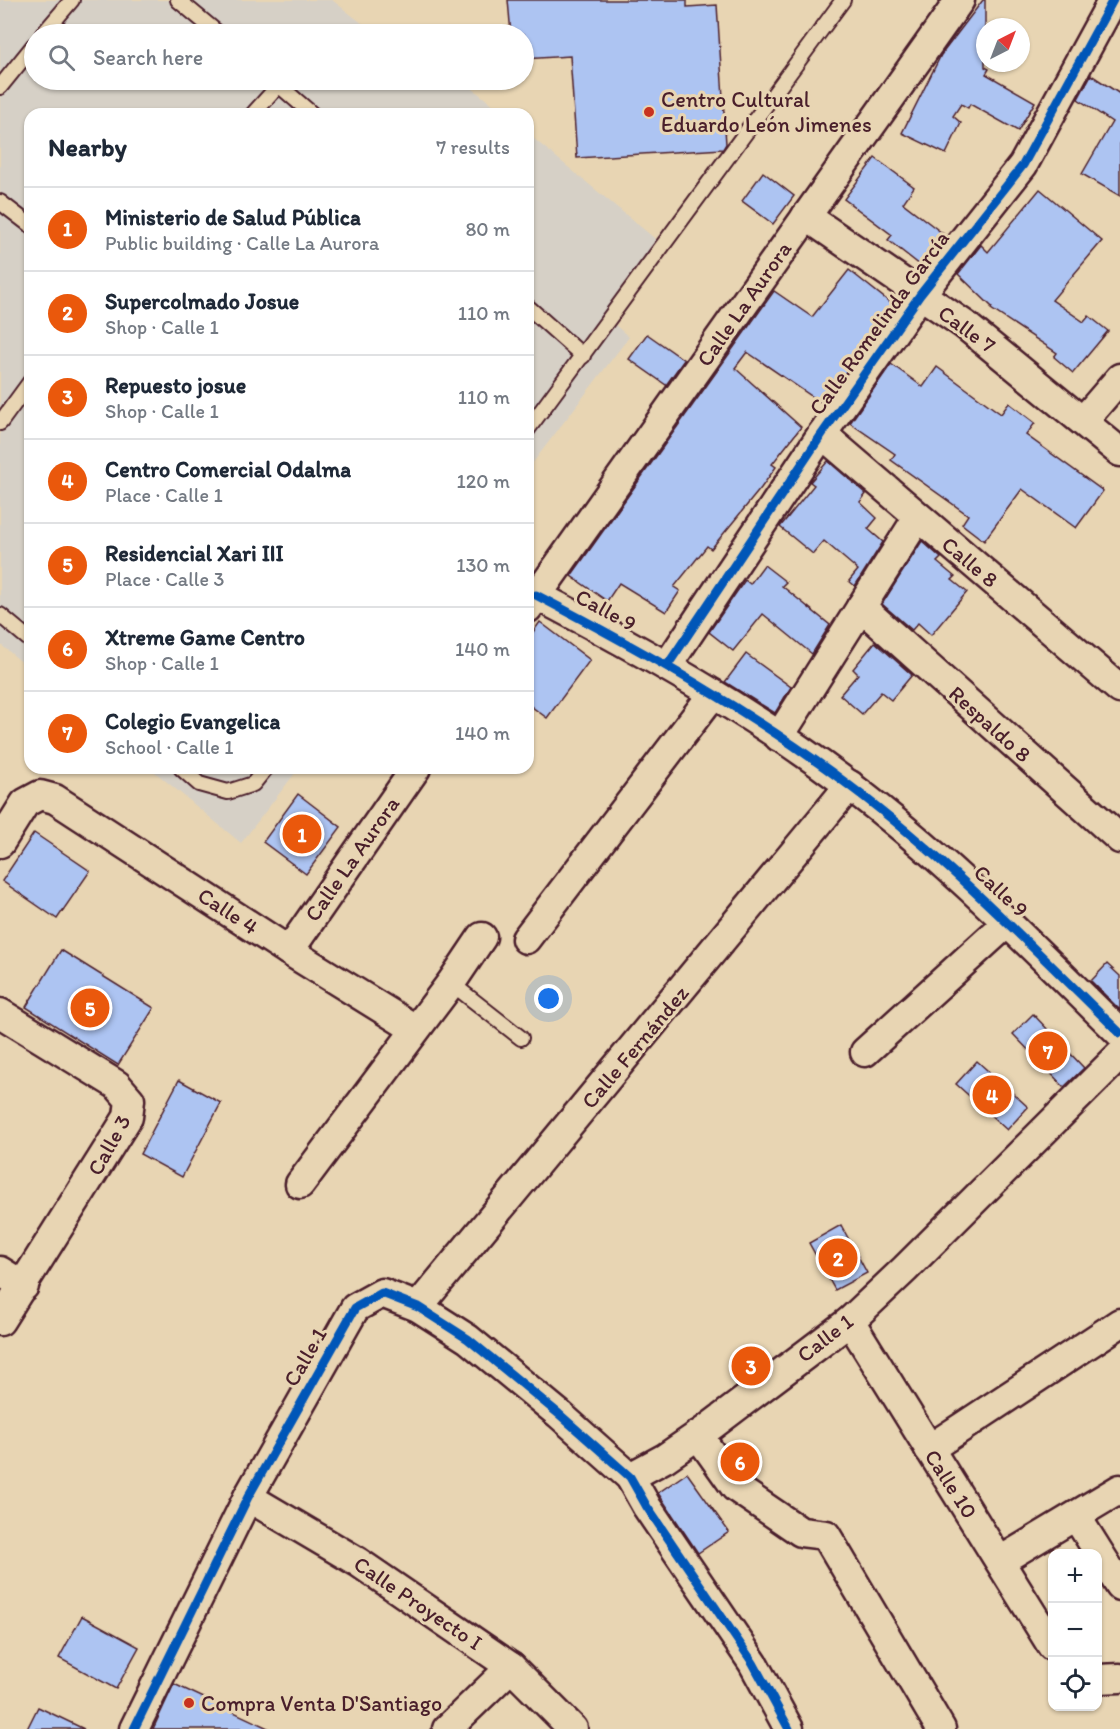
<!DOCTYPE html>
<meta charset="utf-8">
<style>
body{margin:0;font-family:Itim,sans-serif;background:#f2f2f3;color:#1f2937}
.controls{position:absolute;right:18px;bottom:18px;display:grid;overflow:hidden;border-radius:12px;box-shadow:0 2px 4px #0004}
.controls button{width:54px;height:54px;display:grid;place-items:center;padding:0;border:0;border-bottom:2px solid #e0e1e3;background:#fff;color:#1f2937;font:30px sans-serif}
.compass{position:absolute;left:976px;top:18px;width:54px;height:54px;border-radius:50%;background:#fff;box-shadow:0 2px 4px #0004;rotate:42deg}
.you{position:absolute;left:549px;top:999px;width:21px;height:21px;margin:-15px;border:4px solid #fff;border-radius:50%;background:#1a73e8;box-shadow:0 0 0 9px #1a73e833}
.badge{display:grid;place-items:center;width:39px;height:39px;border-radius:50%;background:#ea580c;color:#fff;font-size:20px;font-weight:700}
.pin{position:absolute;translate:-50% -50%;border:3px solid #fff;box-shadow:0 2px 6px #0006}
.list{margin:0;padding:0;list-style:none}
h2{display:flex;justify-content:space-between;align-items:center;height:78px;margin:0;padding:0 24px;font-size:26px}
h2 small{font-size:20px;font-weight:400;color:#747a83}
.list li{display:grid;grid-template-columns:39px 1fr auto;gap:18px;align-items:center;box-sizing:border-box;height:84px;padding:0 24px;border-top:2px solid #e0e1e3}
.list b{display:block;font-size:22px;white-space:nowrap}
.list p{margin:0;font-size:20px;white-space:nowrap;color:#747a83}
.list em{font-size:20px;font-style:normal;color:#747a83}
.icon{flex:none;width:33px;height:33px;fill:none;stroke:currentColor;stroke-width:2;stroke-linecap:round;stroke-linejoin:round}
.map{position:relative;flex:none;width:1120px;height:1729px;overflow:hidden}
.search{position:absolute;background:#fff;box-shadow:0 2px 4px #0004;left:24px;top:24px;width:510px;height:66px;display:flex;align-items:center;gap:15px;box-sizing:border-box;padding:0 21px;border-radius:33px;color:#747a83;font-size:22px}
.panel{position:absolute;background:#fff;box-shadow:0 2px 4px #0004;left:24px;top:108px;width:510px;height:666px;border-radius:18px}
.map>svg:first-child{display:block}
.built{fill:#d6d0c6}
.building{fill:#adc4f2;stroke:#4a1f2b;stroke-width:1.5}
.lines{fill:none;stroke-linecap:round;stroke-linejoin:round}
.lane-casing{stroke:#4a1f2b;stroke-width:18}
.street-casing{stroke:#4a1f2b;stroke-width:33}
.lane{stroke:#e8d5b3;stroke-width:14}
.street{stroke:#e8d5b3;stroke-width:28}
.cycleway-casing{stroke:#e8d5b3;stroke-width:13}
.cycleway{stroke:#0057b8;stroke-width:9}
.poi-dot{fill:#c8321e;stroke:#e8d5b3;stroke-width:2}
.labels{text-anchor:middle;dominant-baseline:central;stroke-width:6;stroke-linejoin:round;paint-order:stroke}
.poi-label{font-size:22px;fill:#4a1f2b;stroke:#e8d5b3;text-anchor:start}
.street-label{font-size:22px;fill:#4a1f2b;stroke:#e8d5b3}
</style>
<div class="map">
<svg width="1120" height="1729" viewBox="0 0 1120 1729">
<rect width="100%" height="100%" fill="#e8d5b3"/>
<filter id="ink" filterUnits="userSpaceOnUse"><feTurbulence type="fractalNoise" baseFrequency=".0167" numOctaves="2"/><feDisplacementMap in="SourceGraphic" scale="12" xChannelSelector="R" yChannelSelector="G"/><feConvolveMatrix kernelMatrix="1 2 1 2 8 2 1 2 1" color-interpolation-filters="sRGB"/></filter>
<g filter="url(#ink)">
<!-- built -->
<g class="built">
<polygon points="0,0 332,0 376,34 34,34 34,80 462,80 504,114 30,114 30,669 0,644"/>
<polygon points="528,134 659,242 602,314 629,337 528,469"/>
<polygon points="150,768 299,768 241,843"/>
</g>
<!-- building -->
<g class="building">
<polygon points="508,0 687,0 687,7 717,5 726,144 723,149 577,158 570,56 524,59 524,34 511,34"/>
<polygon points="983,0 985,0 985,67 989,69 986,74 1035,102 1018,131 970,104 968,108 961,104 953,116 961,123 946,154 902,133 941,55"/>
<polygon points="1091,75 1120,94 1120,196 1082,174 1112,122 1078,99"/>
<polygon points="875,158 914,187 903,203 946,236 920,265 888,240 892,235 844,199"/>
<polygon points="763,172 794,196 773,224 742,201"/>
<polygon points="1040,189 1102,241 1052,300 1084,322 1089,316 1108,331 1073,373 1054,357 1057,353 991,309 992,307 958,274 981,245 988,252"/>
<polygon points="849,270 893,305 823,404 747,352 735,368 801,427 772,464 776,467 761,488 711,549 707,546 674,587 680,591 666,612 619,583 607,601 571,576 774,291 812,317"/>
<polygon points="647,334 684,360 666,385 629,359"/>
<polygon points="891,364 923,387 937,367 1001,414 1009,403 1035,423 1026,435 1103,491 1076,528 1022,489 984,541 962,524 968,515 891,460 895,454 850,423"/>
<polygon points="828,461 866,494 860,502 877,518 868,529 883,542 855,586 849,581 858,570 824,541 813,554 780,527 814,485 810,482"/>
<polygon points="922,541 941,558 937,562 955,577 952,580 967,592 931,635 918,623 912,630 882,604"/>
<polygon points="764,565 786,582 782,586 830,625 812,654 763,614 733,651 709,632 745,580 750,584"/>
<polygon points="540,622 590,660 547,718 528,704 528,639"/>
<polygon points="875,642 912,675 891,700 881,692 862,714 840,695 858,674 853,669"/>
<polygon points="746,654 791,687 775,713 725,682"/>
<polygon points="298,794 341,827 306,874 263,842"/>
<polygon points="34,833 90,871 57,919 2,881"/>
<polygon points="61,950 154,1008 118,1065 26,1007"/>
<polygon points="1107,964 1120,976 1120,1010 1091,981"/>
<polygon points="1033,1014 1084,1068 1064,1087 1013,1034"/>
<polygon points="977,1061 1028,1107 1007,1130 956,1084"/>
<polygon points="179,1080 221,1103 182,1177 140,1154"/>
<polygon points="841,1225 867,1273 835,1290 809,1243"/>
<polygon points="739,1444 756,1469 747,1475 729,1450"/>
<polygon points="687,1473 729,1532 698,1553 658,1493"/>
<polygon points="82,1616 139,1647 116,1689 59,1658"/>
<polygon points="174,1684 270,1729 153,1729"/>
<polygon points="38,1707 84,1729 27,1729"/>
</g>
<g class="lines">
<defs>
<g id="lane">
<polyline points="178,0 219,34"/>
<polyline points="43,34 72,0"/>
<polyline points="273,80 312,114"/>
<polyline points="0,87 34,45"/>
<polyline points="253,114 279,85"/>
<polyline points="0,202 30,225"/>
<polyline points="528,307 583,356"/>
<polyline points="0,423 30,382"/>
<polyline points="528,429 843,0"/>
<polyline points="0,615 30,640"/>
<polyline points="181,768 199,784 228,792 253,784 266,768"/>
<polyline points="451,983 521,1038"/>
</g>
<g id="street">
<polyline points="806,216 965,325 1120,452"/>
<polyline points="1083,421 1120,378"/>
<polyline points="822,434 1120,689"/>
<path d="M536,595C645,652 752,712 850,786C947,859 1033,948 1120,1033"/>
<polyline points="861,607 1120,839"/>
<polyline points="528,608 960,0"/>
<polyline points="667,666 822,434 920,295 1023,165 1113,0"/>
<polyline points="779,737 918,517"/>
<polyline points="0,843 25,803 40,795 55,799 289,951 415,1029"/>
<polyline points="526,939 713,694"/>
<polyline points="289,951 416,768"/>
<polyline points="0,1013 117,1085 130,1100 128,1117 0,1321"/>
<polyline points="865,1052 1007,923"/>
<polyline points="300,1184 451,983 482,937"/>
<polyline points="0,1271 24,1286"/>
<polyline points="418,1307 850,785"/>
<polyline points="850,1321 1052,1646"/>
<polyline points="698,1435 735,1487 801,1532 826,1535 941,1729"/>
<polyline points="929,1449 1120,1323"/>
<polyline points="630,1477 665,1458 707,1429 850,1321 905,1269 1120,1055"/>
<polyline points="248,1497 358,1562 511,1667 573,1729"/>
<polyline points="1076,1516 1120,1586"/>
<polyline points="1000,1561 1120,1489"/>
<polyline points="1098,1679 1120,1678"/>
<polyline points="134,1729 248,1497 355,1308 382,1293 418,1307 468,1339 559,1414 630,1477 647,1507 753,1663 789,1729"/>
<polyline points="447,1729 511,1667"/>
</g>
</defs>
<!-- lane casing -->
<use href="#lane" class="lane-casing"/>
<!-- street casing -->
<use href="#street" class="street-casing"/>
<!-- lane -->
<use href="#lane" class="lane"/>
<!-- street -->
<use href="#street" class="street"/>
<defs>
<g id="cycleway">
<path d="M536,595C645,652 752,712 850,786C947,859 1033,948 1120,1033"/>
<polyline points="667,666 822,434 920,295 1023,165 1113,0"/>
<polyline points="134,1729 248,1497 355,1308 382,1293 418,1307 468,1339 559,1414 630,1477 647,1507 753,1663 789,1729"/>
</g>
</defs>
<!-- cycleway casing -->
<use href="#cycleway" class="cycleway-casing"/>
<!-- cycleway -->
<use href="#cycleway" class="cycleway"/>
</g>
</g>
<!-- markers -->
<g class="poi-dot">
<circle cx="649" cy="112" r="6"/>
<circle cx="189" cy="1703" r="6"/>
</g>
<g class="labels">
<!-- poi labels -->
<g class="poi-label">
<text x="661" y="99">Centro Cultural<tspan x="661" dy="25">Eduardo León Jimenes</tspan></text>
<text x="201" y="1703">Compra Venta D'Santiago</text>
</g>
<!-- street labels -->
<g class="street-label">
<text transform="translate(744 304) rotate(-55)">Calle La Aurora</text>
<text transform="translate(879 323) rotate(-54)">Calle Romelinda García</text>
<text transform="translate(967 329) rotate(36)">Calle 7</text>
<text transform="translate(970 562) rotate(40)">Calle 8</text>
<text transform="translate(606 610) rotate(28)">Calle 9</text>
<text transform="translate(990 724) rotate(42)">Respaldo 8</text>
<text transform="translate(352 859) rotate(-55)">Calle La Aurora</text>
<text transform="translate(1001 891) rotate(43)">Calle 9</text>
<text transform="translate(228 911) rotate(33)">Calle 4</text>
<text transform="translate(635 1047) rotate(-50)">Calle Fernández</text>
<text transform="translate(109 1145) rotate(-61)">Calle 3</text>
<text transform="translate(825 1338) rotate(-38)">Calle 1</text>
<text transform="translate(305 1357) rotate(-60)">Calle 1</text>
<text transform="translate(951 1484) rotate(57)">Calle 10</text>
<text transform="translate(418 1603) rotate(34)">Calle Proyecto I</text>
</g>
</g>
</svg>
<div class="controls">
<button>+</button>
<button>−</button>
<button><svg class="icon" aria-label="locate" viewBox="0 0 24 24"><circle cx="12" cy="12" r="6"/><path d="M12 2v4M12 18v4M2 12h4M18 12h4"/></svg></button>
</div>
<svg class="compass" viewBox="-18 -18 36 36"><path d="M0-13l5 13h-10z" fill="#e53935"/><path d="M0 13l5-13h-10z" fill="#747a83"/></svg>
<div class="you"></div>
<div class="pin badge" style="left:302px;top:834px">1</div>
<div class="pin badge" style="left:838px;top:1258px">2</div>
<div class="pin badge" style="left:751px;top:1366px">3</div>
<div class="pin badge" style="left:992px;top:1095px">4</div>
<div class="pin badge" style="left:90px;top:1008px">5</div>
<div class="pin badge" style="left:740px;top:1462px">6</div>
<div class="pin badge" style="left:1048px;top:1051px">7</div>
<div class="search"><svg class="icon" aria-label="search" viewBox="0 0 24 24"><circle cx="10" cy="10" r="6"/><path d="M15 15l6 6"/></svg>Search here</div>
<section class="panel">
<h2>Nearby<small>7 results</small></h2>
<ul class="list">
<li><span class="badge">1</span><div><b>Ministerio de Salud Pública</b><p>Public building · Calle La Aurora</p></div><em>80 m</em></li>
<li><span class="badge">2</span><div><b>Supercolmado Josue</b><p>Shop · Calle 1</p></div><em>110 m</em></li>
<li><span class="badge">3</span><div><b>Repuesto josue</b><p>Shop · Calle 1</p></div><em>110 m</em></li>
<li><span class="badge">4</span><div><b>Centro Comercial Odalma</b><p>Place · Calle 1</p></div><em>120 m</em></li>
<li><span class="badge">5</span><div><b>Residencial Xari III</b><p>Place · Calle 3</p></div><em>130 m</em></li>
<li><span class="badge">6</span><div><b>Xtreme Game Centro</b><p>Shop · Calle 1</p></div><em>140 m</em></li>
<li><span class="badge">7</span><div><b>Colegio Evangelica</b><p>School · Calle 1</p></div><em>140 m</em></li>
</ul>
</section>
</div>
